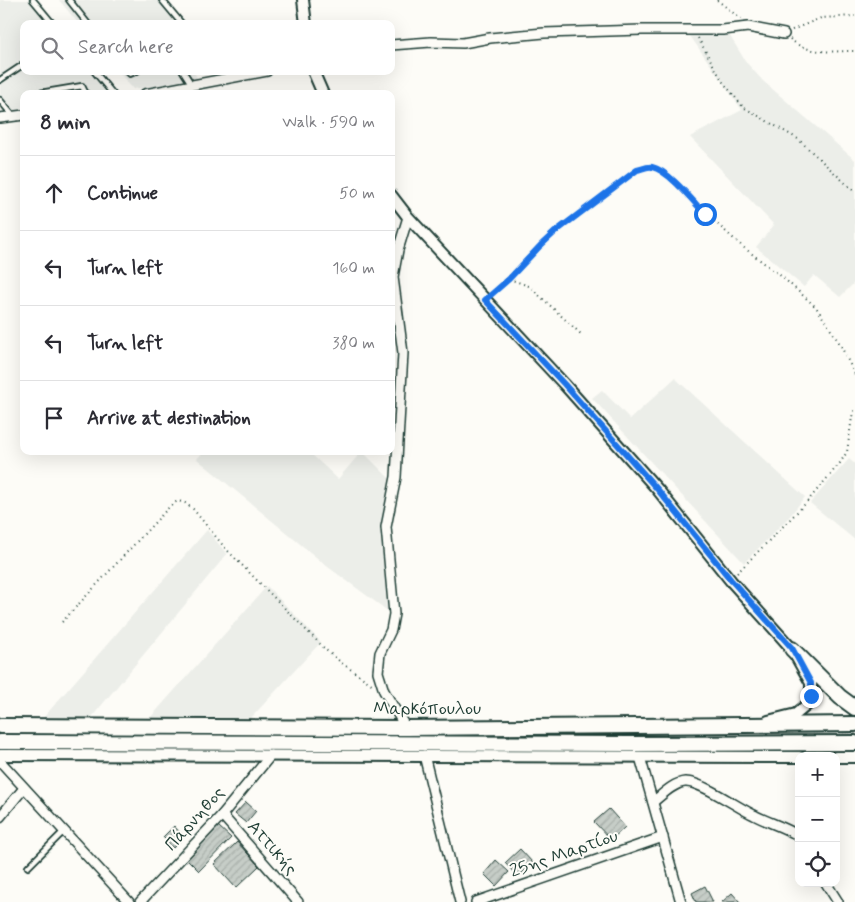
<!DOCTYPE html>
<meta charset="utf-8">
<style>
body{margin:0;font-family:Mynerve,sans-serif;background:#f7f7f7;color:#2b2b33}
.controls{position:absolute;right:15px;bottom:15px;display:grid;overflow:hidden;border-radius:10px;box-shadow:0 5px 20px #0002}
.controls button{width:45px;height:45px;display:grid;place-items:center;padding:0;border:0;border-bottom:1px solid #e1e1e2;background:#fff;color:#2b2b33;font:25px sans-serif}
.stop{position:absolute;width:15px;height:15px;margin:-11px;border:4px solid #1a73e8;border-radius:50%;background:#fff}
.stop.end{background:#1a73e8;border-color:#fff;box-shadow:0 1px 5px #0008}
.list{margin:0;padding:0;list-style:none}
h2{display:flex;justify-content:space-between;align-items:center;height:65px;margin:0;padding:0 20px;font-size:21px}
h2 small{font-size:16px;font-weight:400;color:#7c7c81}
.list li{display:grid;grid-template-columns:32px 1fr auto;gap:15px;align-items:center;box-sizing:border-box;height:75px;padding:0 20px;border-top:1px solid #e1e1e2}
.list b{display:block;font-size:19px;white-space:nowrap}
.list em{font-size:16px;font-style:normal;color:#7c7c81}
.icon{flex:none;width:28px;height:28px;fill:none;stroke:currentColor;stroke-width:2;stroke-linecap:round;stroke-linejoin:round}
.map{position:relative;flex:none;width:855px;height:902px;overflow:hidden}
.search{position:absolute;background:#fff;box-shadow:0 5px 20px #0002;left:20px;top:20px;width:375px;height:55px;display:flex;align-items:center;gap:12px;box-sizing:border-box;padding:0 18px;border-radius:10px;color:#7c7c81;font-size:19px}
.panel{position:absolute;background:#fff;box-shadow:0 5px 20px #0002;left:20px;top:90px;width:375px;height:365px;border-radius:10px}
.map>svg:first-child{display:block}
.built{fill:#eceee9}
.grass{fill:url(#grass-tufts);stroke:#7e8e88}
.building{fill:url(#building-hatch);stroke:#1f3d34}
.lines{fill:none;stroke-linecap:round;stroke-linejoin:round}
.service-casing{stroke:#1f3d34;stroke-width:8}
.minor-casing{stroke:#1f3d34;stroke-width:12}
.tertiary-casing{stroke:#1f3d34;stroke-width:14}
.trunk-casing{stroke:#1f3d34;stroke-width:18}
.path{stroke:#1f3d34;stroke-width:2;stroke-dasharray:1 4;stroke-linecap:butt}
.service{stroke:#fdfcf7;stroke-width:4.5}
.minor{stroke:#fdfcf7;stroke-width:9}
.tertiary{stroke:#fdfcf7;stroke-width:10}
.trunk{stroke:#fdfcf7;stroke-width:14}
.route{stroke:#1a73e8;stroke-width:6}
.labels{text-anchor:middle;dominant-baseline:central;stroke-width:4;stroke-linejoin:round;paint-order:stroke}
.street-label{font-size:18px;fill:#1f3d34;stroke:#fdfcf7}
</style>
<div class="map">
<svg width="855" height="902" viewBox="0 0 855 902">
<defs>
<pattern id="grass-tufts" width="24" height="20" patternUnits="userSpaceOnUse" patternTransform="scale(1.25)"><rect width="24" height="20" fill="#dde0db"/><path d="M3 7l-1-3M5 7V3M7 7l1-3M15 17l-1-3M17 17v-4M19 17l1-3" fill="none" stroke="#bdc1bd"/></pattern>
<pattern id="building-hatch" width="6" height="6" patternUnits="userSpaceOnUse" patternTransform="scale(1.25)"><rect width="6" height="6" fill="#c6cdc7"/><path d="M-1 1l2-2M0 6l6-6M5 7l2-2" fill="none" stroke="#aab1ac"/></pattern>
</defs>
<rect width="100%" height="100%" fill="#fdfcf7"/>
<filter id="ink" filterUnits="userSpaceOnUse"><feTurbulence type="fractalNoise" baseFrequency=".02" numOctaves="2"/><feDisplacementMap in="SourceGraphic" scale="10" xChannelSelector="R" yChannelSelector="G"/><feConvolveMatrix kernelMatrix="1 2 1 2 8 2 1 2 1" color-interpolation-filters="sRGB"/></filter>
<g filter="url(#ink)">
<!-- built -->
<g class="built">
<polygon points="0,0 39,0 58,24 24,24 24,71 97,71 116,94 24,94 24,111 0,114"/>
<polygon points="59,0 167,0 187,24 79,24"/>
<polygon points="688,33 728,33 746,62 763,81 855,160 855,282 840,297 814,275 804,287 756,247 774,225 690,137 742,110"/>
<polygon points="118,71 193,71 198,79 133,89"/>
<polygon points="675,378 805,497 789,517 744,563 592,398 602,390 630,419"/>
<polygon points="204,451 308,451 338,479 362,451 391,480 385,527 392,614 328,567 197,459"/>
<polygon points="849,459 855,464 855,540 810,503"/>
<polygon points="207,530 227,554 91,718 43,718"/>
<polygon points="267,586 321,642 250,719 150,718"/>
</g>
<!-- grass -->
<polygon class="grass" points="855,731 855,736 0,736 0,732 416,733"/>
<!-- building -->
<g class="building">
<polygon points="246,802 256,811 246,823 235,814"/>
<polygon points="609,809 625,827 611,840 594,822"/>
<polygon points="174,826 184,837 173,848 163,837"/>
<polygon points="218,826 231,838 199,871 187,859"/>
<polygon points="237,842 259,866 236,888 214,864"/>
<polygon points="520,849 533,863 518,877 505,863"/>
<polygon points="496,860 509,872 496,886 484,874"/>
<polygon points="705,886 713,902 696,902 692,893"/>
<polygon points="732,893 740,902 722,902"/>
</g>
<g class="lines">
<defs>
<g id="service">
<polyline points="33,0 53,24"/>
<polyline points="69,0 88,24"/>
<polyline points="162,0 182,24"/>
<polyline points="94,71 113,94"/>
<polyline points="127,71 130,74 137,71"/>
<polyline points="183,71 192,85"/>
<polyline points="0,80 24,64"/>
<polyline points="34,94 82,86 86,94"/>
<polyline points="0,100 13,116"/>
<polyline points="28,867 63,832"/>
</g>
<g id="minor">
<polyline points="391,45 431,42 463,43 490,38 544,33 642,30 723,30 748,27 784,34"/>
<polyline points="145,94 267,71"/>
<polyline points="0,118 24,115"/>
<polyline points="406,728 384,691 378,672 380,653 391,630 394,614 386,527 396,477 403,353 393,277 398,250 408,217"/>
<polyline points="424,755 460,902"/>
<polyline points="640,757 681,902"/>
<polyline points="0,761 129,902"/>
<path d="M653,802C662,795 673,783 685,782C701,781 738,808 754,815C769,823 785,827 799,836"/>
<polyline points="222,815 298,902"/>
<polyline points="0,817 24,788"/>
<polyline points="826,883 838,902"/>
<polyline points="140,902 222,815 271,755"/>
<polyline points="476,902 663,837"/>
</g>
<g id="tertiary">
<polyline points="303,0 306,24"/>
<polyline points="313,71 323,94"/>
<polyline points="391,195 408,217 564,384 658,490 731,581 792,649 811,683 811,696 808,704 796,714 768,721"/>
<polyline points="0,755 799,757"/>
<polyline points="836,757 855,757"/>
</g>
<g id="trunk">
<polyline points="792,649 840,697 855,708"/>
<polyline points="0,726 406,728 855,724"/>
<polyline points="0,742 630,744 855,743"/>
</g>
</defs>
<!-- service casing -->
<use href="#service" class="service-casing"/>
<!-- minor casing -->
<use href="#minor" class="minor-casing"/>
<!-- tertiary casing -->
<use href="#tertiary" class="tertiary-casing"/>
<!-- trunk casing -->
<use href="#trunk" class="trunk-casing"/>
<!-- path -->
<g class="path">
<polyline points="717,0 741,19"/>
<polyline points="792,30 821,18 855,16"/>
<polyline points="698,38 723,82 743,107 798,139 855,192"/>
<path d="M790,39C808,55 832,51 855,51"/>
<polyline points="509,279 529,286 583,336"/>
<polyline points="492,294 555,232 637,170 649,166 658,169 667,175 705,213 743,247 781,276 816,307 840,344 855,375"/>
<polyline points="737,573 806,503 840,463 847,452 852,417 855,408"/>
<polyline points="62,622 171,505 178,501 185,503 193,509 226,549 327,651 343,664 373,685"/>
</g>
<!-- service -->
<use href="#service" class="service"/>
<!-- minor -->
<use href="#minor" class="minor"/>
<!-- tertiary -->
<use href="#tertiary" class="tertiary"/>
<!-- trunk -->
<use href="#trunk" class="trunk"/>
</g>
</g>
<g class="lines" filter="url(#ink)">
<!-- route -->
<path class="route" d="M705,214C693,201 668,170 652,167C647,166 642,169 637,170L555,232L540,246L509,279L485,300L564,384L658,490L731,580L792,648L811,683V696"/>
</g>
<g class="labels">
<!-- street labels -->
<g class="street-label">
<text x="427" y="709">Μαρκόπουλου</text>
<text transform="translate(195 819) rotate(-48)">Πάρνηθος</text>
<text transform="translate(272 848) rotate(49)">Αττικής</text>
<text transform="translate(564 854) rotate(-19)">25ης Μαρτίου</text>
</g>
</g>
</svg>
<div class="controls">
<button>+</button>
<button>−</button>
<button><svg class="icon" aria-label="locate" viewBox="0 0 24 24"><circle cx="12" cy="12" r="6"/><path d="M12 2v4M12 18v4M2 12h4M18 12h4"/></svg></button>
</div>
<div class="stop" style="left:705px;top:214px"></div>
<div class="stop end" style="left:811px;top:696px"></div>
<div class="search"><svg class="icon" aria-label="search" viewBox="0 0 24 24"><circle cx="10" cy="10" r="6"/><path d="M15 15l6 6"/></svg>Search here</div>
<section class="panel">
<h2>8 min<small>Walk · 590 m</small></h2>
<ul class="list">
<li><svg class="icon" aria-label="ahead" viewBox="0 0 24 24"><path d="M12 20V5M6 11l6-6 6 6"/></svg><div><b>Continue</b></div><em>50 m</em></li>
<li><svg class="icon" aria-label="left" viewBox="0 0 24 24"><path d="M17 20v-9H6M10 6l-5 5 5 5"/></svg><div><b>Turn left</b></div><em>160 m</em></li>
<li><svg class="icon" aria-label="left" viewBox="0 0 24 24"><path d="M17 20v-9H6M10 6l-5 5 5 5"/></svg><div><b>Turn left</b></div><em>380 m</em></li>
<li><svg class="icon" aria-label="arrive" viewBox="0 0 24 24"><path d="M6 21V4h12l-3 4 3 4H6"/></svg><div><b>Arrive at destination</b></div></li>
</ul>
</section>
</div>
